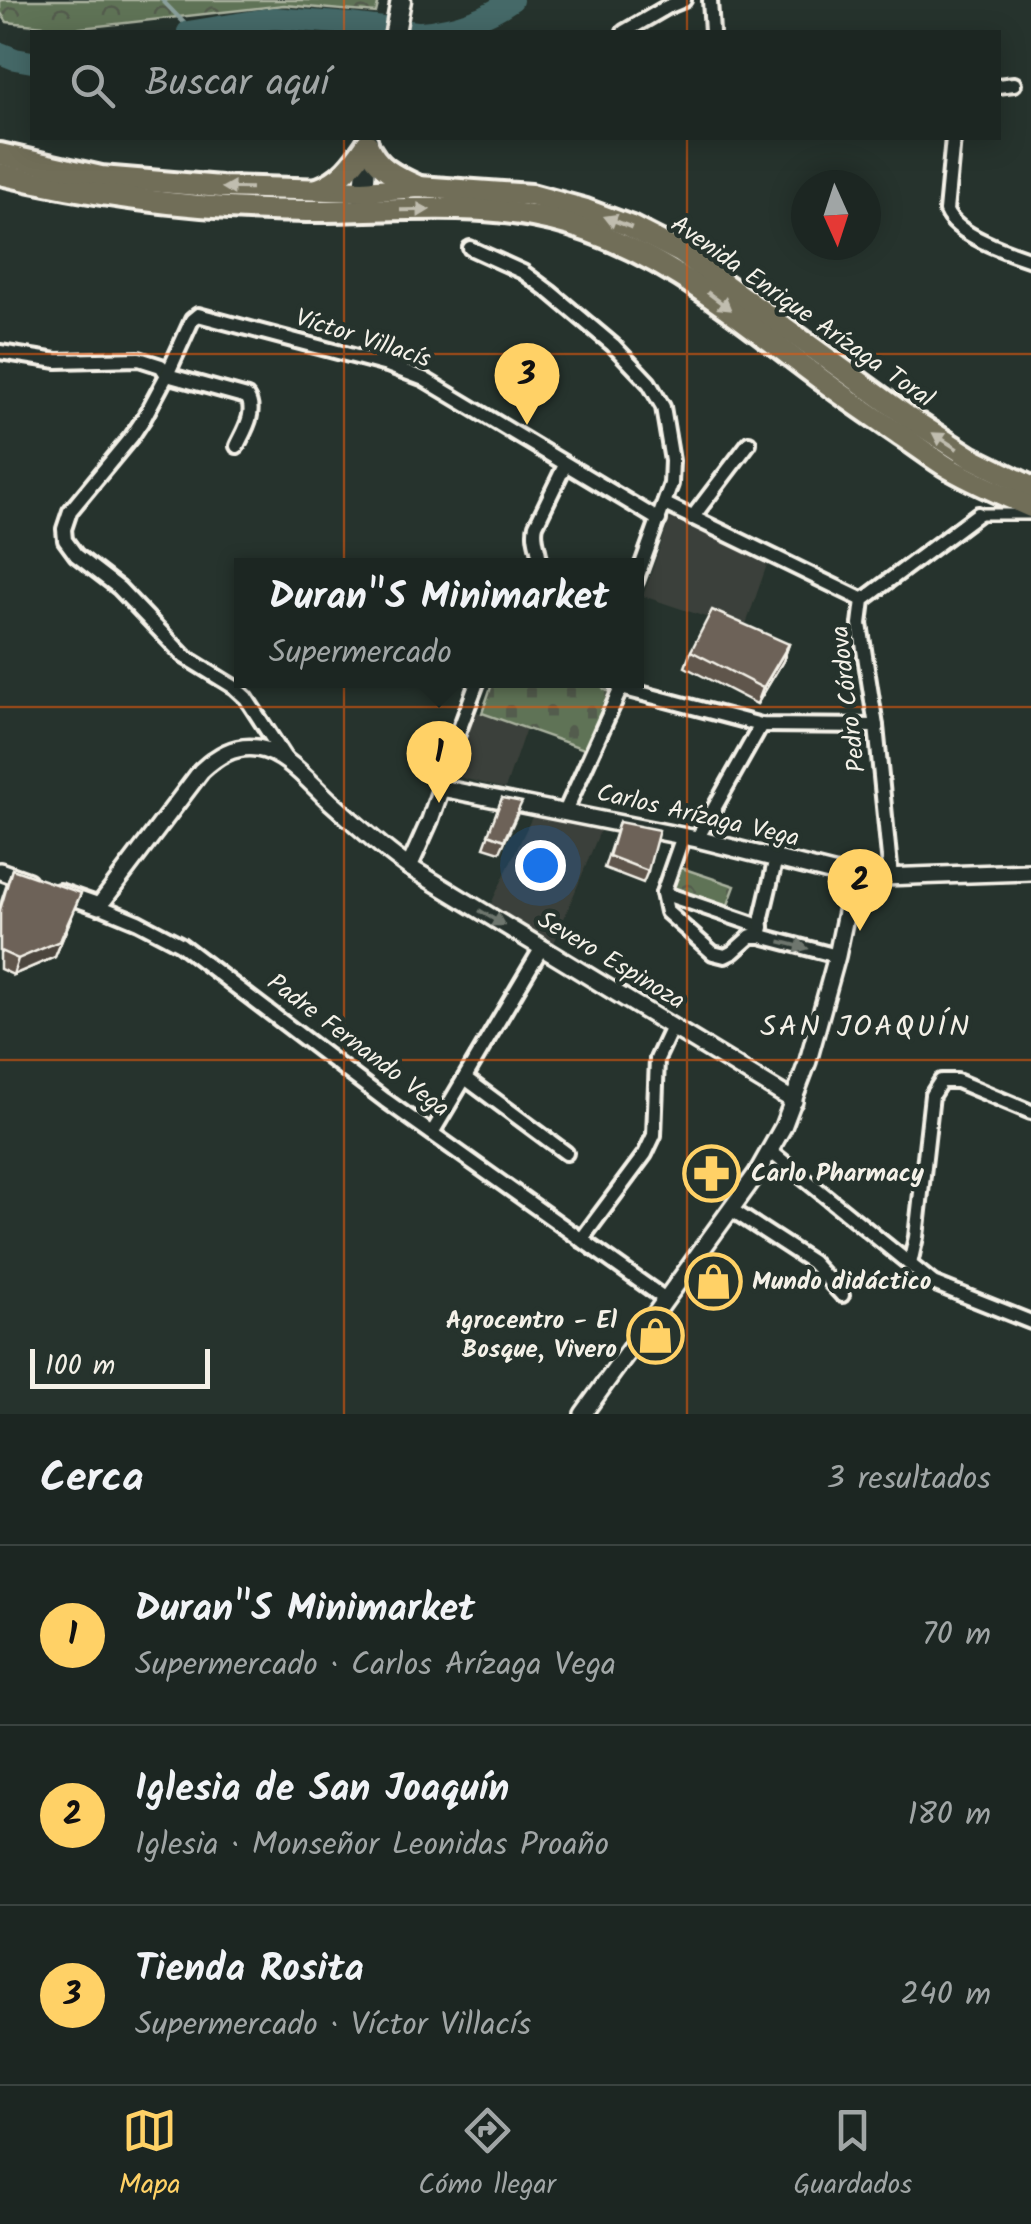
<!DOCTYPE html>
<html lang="es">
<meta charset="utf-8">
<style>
body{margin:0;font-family:Kalam,sans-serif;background:#29322f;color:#f1f3f6}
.compass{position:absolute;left:791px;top:170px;width:90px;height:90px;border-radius:50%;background:#1c2622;box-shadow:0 5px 25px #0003;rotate:177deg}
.scale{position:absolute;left:30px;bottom:25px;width:180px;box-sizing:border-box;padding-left:10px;border:5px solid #f4f1e8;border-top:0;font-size:28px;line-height:35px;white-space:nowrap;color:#f4f1e8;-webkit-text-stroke:8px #26332d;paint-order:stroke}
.you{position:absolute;left:540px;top:865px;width:35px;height:35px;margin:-25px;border:8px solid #fff;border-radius:50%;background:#1a73e8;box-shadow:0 0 0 15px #1a73e833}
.badge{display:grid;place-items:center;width:65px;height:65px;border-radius:50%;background:#ffd166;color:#111;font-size:32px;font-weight:700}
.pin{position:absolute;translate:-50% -82px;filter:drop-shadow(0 2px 5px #0008)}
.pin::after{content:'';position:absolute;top:52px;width:35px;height:30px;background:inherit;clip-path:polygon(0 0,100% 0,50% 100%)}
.popup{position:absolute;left:234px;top:558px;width:410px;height:130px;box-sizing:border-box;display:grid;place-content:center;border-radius:0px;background:#1c2622;filter:drop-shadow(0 2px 8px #0005);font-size:32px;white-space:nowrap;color:#a0a5a5}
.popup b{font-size:38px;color:#f1f3f6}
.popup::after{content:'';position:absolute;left:50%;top:100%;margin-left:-20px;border:20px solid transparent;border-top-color:#1c2622}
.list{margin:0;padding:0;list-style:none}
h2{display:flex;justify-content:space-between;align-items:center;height:130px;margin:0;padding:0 40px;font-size:42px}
h2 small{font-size:32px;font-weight:400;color:#a0a5a5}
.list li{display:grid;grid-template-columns:65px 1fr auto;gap:30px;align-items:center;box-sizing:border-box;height:180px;padding:0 40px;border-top:2px solid #3a4340}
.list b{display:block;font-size:38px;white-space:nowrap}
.list p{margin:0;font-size:32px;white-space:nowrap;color:#a0a5a5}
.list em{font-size:32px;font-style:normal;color:#a0a5a5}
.icon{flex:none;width:55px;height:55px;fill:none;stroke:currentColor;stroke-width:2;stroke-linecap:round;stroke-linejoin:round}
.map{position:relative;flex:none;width:1031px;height:1414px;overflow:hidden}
.search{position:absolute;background:#1c2622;box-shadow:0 5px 25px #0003;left:30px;right:30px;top:30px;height:110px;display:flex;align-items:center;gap:25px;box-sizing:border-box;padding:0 35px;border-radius:0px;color:#a0a5a5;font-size:38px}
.sheet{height:670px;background:#1c2622}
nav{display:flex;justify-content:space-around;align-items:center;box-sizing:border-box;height:140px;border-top:2px solid #3a4340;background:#1c2622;font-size:28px;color:#a0a5a5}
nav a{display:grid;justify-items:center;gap:5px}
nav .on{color:#ffd166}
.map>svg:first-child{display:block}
.built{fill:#3b413a}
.cemetery{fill:url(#cemetery-stones);stroke:#aab29f;stroke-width:2.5}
.park{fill:url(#park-crowns);stroke:#aab29f;stroke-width:2.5}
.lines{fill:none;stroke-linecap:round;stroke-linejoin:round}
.stream{stroke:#8a9f9b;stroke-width:4}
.river{stroke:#446967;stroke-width:22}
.pedestrian-casing{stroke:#f4f1e8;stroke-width:16}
.minor-casing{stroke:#f4f1e8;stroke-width:20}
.tertiary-casing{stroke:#f4f1e8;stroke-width:22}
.secondary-casing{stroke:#f4f1e8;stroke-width:25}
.primary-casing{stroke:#f4f1e8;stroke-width:28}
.pedestrian{stroke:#26332d;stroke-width:9}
.minor{stroke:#26332d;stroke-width:12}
.tertiary{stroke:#26332d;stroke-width:15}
.secondary{stroke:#26332d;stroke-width:18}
.primary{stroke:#716e59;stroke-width:20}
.wall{fill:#5e544c;stroke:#f4f1e8;stroke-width:2.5}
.shaded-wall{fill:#4c453e;stroke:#f4f1e8;stroke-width:2.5}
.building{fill:#6d6258;stroke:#f4f1e8;stroke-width:2.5}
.oneway{fill:#c0bdaf}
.oneway2{fill:#6e766e}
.grid{fill:none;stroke:#e8590c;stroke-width:2.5;stroke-opacity:0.55}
.labels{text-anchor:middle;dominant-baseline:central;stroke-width:9;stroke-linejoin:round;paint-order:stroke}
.street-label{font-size:25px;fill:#f4f1e8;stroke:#26332d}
.poi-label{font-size:25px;font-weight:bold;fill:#f4f1e8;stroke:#26332d;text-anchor:start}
.quarter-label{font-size:30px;letter-spacing:2.5px;fill:#f4f1e8;stroke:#26332d}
</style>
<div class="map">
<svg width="1031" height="1414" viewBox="0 0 1031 1414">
<defs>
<pattern id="cemetery-stones" width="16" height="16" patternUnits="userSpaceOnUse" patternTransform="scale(2.5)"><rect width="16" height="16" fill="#5f7356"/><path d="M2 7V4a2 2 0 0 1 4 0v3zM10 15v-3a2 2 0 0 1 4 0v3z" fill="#535b4d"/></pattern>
<pattern id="park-crowns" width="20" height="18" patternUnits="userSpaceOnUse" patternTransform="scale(2.5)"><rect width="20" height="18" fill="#5f7356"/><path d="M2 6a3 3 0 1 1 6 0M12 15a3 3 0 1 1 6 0" fill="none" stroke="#535b4d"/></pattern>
</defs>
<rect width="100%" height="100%" fill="#26332d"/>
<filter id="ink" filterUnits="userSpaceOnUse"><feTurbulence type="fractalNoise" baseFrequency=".01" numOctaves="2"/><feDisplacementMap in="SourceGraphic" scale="20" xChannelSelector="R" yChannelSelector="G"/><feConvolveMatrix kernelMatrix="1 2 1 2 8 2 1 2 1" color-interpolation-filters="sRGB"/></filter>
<g filter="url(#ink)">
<!-- built -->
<g class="built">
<polygon points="670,518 769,559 744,630 643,596"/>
<polygon points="477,712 526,728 505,789 459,777 456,773 455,767"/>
<polygon points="533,815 600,831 552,948 488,910"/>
</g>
<!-- cemetery -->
<polygon class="cemetery" points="493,681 599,681 604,689 614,695 587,750 482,713"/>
<!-- park -->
<g class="park">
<polygon points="0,0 379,0 376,13 284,5 72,29 7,22 0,12"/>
<polygon points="673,865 735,886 725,913 665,894"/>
</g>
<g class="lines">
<!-- stream -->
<polyline class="stream" points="162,0 192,31"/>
<!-- river -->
<g class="river">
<polyline points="188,32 274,18 350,24 417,32"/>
<path d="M421,32C454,29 485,19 512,0"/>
<polyline points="0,53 15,59 32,62"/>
</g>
<defs>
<polyline id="pedestrian" points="978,514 1030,514"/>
<g id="minor">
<polyline points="710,0 712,32"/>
<polyline points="624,32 667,7 684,0"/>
<polyline points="998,86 1014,84"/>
<path d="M953,138L946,211C956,235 1007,252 1031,260"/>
<polyline points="470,248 523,272 550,292 613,345 649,383 663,407 672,461 671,484 636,581"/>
<path d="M0,352L57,361L139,359L161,366L167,375L247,397C257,412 244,431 237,446"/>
<polyline points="665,504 863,600"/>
<polyline points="692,518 749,443"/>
<path d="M540,566C541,551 532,539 536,525L565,465"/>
<polyline points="612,680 621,688 761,725 876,726"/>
<polyline points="287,761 246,698 234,687 185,657 119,588 76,555 65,540 64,529 70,511 132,436 144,418 167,375 192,320 198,315 387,365 424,379 659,520"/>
<polyline points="441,788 447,763 478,680"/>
<polyline points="565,812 621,688"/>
<polyline points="683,836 663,893 762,927"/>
<polyline points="697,839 761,725"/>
<polyline points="776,858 762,917 761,936 837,956"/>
<polyline points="891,877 876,726 860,624 863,600 978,514"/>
<polyline points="663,893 667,912 713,953 725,956 733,952 751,936 761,936"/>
<polyline points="99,906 138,922 180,944 385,1100 665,1299"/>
<polyline points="465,1078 566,1153"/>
<polyline points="432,1133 541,949"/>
<polyline points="770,1151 933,1283 1031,1322"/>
<polyline points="732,1210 812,1262 842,1295"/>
<polyline points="581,1240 645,1154 654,1135 657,1059 672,1027"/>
<polyline points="910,1264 916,1237 932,1095 941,1081 957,1081 1031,1112"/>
</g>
<g id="tertiary">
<polyline points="409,867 430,820 441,788 697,839 853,878 1031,872"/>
<polyline points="0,871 28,881"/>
<path d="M59,892L99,906L201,771C217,756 234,745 257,748C286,752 310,783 331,802C357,825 381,848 409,867L794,1101"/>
<polyline points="583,1414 757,1173 783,1127 808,1061 837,956 853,878"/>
</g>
<g id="secondary">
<polyline points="395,32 401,0"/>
<polyline points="363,205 368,141"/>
</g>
<g id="primary">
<path d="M367,144C377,168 395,176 417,186"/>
<polyline points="0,154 101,177 221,187 363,191 419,187 531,195 586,210 629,226 680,252 908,417 970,457 1031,487"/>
<path d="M0,174C101,198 203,210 307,211C394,212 485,199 570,225C670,255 742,321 825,382C849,400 874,417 899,434C916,445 932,458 949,468C975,483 1003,495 1031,507"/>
<path d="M318,189C341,181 354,163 367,144"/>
</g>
</defs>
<!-- pedestrian casing -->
<use href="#pedestrian" class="pedestrian-casing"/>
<!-- minor casing -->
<use href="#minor" class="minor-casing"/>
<!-- tertiary casing -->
<use href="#tertiary" class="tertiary-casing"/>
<!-- secondary casing -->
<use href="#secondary" class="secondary-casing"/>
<!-- primary casing -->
<use href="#primary" class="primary-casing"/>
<!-- pedestrian -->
<use href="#pedestrian" class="pedestrian"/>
<!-- minor -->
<use href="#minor" class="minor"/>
<!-- tertiary -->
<use href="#tertiary" class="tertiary"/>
<!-- secondary -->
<use href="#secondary" class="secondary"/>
<!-- primary -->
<use href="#primary" class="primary"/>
</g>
<!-- wall -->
<g class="wall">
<polygon points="789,644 783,661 757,704 685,667 691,651"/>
<polygon points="502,798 517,815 500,852 484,847"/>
<polygon points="619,822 648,871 643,883 604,868"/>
<polygon points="12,869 75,909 55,957 13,975 0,969 0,905"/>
</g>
<!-- shaded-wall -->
<g class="shaded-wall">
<polygon points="789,644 783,661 757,704 763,688"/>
<polygon points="81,893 55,957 13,975 18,959"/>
</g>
<!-- building -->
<g class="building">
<polygon points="712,610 789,644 763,688 691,651"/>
<polygon points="502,798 522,802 504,840 488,834"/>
<polygon points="619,822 659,830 648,871 609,856"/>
<polygon points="12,869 81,893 60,941 18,959 0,951 0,910"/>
</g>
<!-- one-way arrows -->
<defs><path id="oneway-solid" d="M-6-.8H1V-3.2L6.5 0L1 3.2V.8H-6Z" transform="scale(2.5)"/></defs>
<g class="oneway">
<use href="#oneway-solid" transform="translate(237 188) rotate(-179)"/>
<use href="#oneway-solid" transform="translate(415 210) rotate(-1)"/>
<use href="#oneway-solid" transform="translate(618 222) rotate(-158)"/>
<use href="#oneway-solid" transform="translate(719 301) rotate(37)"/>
<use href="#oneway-solid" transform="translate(945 441) rotate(-147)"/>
</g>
<g class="oneway2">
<use href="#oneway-solid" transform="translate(492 918) rotate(31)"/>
<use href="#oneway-solid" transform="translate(794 945) rotate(14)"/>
</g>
</g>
<!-- grid -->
<path class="grid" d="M344,0V32M687,0V32M344,138V1414M687,138V1414M0,354H1031M0,707H1031M0,1060H1031"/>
<!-- icons -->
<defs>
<symbol id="pharmacy-ring" viewBox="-11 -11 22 22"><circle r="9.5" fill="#26332d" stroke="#ffd166" stroke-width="1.5"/><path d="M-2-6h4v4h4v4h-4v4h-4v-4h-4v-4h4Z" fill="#ffd166"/></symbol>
<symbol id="shop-ring" viewBox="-11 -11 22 22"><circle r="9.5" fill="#26332d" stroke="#ffd166" stroke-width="1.5"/><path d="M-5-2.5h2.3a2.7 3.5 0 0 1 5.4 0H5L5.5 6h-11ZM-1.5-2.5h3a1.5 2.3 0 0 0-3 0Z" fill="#ffd166"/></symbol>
</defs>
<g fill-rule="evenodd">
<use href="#pharmacy-ring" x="680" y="1142" width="63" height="63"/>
<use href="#shop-ring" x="682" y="1250" width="63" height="63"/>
<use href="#shop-ring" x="624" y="1304" width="63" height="63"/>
</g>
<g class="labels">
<!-- street labels -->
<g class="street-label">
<text transform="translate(802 312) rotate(35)">Avenida Enrique Arízaga Toral</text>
<text transform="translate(363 339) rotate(18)">Víctor Villacís</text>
<text transform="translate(849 699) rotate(-97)">Pedro Córdova</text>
<text transform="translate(698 816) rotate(13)">Carlos Arízaga Vega</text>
<text transform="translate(611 961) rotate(31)">Severo Espinoza</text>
<text transform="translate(358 1046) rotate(37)">Padre Fernando Vega</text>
</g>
<!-- poi labels -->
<g class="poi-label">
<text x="751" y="1174">Carlo Pharmacy</text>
<text x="752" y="1282">Mundo didáctico</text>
<text x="617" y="1321" text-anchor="end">Agrocentro - El<tspan x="617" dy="29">Bosque, Vivero</tspan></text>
</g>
<!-- quarter labels -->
<g class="quarter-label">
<text x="866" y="1028">SAN JOAQUÍN</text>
</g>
</g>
</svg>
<svg class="compass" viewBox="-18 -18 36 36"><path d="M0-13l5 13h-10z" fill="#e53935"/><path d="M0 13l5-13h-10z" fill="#a0a5a5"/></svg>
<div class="scale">100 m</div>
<div class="you"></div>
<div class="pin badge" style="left:439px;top:803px">1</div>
<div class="popup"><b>Duran&quot;S Minimarket</b>Supermercado</div>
<div class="pin badge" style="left:860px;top:931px">2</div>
<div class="pin badge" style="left:527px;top:425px">3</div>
<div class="search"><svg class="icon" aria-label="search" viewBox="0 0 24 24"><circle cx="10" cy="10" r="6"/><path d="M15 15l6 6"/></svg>Buscar aquí</div>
</div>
<section class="sheet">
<h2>Cerca<small>3 resultados</small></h2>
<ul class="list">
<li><span class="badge">1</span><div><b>Duran&quot;S Minimarket</b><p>Supermercado · Carlos Arízaga Vega</p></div><em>70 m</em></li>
<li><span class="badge">2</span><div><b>Iglesia de San Joaquín</b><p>Iglesia · Monseñor Leonidas Proaño</p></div><em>180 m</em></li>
<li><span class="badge">3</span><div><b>Tienda Rosita</b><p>Supermercado · Víctor Villacís</p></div><em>240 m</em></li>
</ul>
</section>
<nav>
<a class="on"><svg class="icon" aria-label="map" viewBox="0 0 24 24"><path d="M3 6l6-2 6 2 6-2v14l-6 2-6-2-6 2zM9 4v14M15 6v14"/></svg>Mapa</a>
<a><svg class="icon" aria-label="directions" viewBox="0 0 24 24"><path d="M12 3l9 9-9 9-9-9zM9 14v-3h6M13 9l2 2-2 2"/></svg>Cómo llegar</a>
<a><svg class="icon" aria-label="saved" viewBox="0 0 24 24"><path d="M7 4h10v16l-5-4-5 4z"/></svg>Guardados</a>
</nav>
